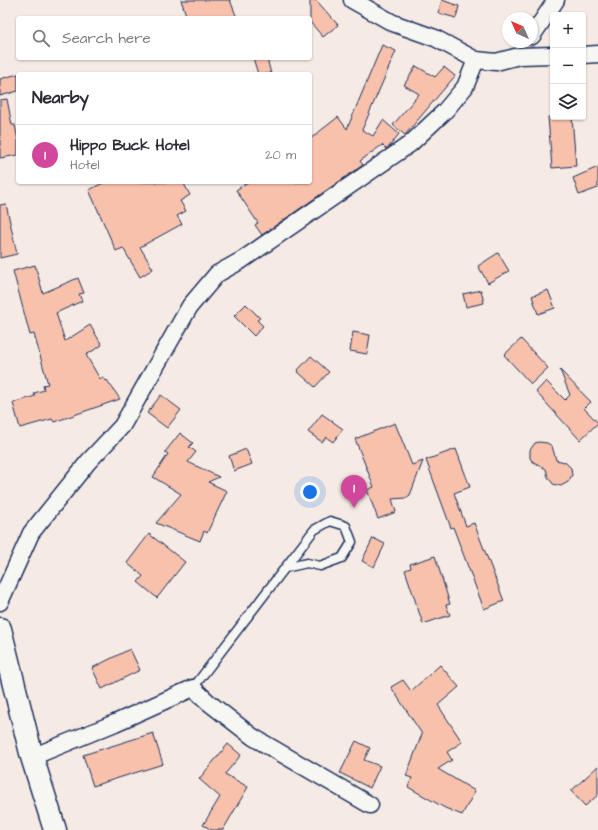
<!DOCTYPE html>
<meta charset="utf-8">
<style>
body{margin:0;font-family:"Architects Daughter",sans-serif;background:#f2f2f3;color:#2b2b33}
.controls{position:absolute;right:12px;top:12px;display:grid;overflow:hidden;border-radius:4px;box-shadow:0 1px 3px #0004}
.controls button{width:36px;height:36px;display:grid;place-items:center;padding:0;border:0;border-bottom:1px solid #e1e1e2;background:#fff;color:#2b2b33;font:20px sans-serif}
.compass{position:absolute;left:502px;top:12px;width:36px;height:36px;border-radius:50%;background:#fff;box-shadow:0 1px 3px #0004;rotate:315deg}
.you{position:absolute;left:310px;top:492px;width:14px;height:14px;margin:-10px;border:3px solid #fff;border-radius:50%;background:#1a73e8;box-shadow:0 0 0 6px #1a73e833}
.badge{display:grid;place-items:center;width:26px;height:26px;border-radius:50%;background:#db2777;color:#fff;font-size:13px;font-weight:700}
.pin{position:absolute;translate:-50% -33px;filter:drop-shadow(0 1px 2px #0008)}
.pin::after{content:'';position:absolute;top:21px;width:14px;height:12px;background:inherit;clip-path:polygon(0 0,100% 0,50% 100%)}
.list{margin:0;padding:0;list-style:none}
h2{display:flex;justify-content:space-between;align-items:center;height:52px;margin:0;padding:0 16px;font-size:17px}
h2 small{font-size:13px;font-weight:400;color:#7c7c81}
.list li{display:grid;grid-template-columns:26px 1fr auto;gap:12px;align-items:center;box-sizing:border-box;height:60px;padding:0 16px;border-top:1px solid #e1e1e2}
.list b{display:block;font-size:15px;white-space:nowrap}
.list p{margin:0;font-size:13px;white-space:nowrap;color:#7c7c81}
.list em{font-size:13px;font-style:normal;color:#7c7c81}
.icon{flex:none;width:22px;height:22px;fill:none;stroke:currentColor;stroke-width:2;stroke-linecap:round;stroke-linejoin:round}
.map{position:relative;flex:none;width:598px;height:830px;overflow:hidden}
.search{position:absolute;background:#fff;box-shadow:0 1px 3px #0004;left:16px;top:16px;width:296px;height:44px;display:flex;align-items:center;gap:10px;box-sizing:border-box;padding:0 14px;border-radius:4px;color:#7c7c81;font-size:15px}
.panel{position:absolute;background:#fff;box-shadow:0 1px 3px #0004;left:16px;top:72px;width:296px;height:112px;border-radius:4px}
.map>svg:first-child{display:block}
.building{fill:#f8c1ac;stroke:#1b2f5e}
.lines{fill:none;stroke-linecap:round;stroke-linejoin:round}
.lane-casing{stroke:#1b2f5e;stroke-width:11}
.street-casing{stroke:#1b2f5e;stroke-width:19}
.highway-casing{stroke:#1b2f5e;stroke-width:25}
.lane{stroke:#f6f6f2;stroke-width:8}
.street{stroke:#f6f6f2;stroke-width:16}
.highway{stroke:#f6f6f2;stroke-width:22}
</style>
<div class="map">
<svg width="598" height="830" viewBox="0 0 598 830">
<rect width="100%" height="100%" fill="#f6ebe4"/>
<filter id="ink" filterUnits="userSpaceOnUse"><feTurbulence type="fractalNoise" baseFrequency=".025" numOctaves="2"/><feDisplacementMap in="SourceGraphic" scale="8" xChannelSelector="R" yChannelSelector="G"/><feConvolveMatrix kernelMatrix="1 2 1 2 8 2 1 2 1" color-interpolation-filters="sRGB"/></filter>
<g filter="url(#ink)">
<!-- building -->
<g class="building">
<polygon points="181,0 230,0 237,18 187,18"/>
<polygon points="310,0 316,0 338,25 323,37 310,22"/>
<polygon points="442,0 459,6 456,18 438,13"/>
<polygon points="382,45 396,51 362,130 373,136 383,120 399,134 389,147 386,149 382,145 360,161 363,165 262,235 255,225 258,223 236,190 248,182 310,182 310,139 338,117 347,129"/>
<polygon points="253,58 267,58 271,74 258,74"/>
<polygon points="416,66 435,77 444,67 455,76 405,135 393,125 419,94 404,85"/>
<polygon points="18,74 18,91 0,96 0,79"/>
<polygon points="7,99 12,125 15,125 18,140 18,155 0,158 0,100"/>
<polygon points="548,117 572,117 576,166 552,168"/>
<polygon points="598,167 598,188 579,195 573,178"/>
<polygon points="105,182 183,182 190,195 180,201 186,211 177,216 182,224 140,247 153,269 140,277 123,248 116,251 89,190"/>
<polygon points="6,204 17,254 0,258 0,205"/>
<polygon points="498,253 509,271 488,283 478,266"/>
<polygon points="35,265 43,293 78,278 84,293 79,294 82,301 56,313 65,341 90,325 102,345 86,355 100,379 103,377 106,381 107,380 120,399 54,422 52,419 20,428 13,403 35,396 34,393 44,390 43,385 48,384 34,334 30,335 13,271"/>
<polygon points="481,290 484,303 466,307 463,294"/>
<polygon points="548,290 555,308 538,314 532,296"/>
<polygon points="246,304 260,318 257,320 263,326 254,336 234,316"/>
<polygon points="353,332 370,335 367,354 350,351"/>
<polygon points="521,339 548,368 531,384 504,355"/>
<polygon points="311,356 329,372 315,387 297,371"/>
<polygon points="560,370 591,402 584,408 598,423 580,440 536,392 546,381 565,400 570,395"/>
<polygon points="161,395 181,410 167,428 147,413"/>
<polygon points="322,414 343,429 333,442 326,437 322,442 308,432"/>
<polygon points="395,423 412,465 423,461 410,495 406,498 392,499 396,512 378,519 367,490 374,487 355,439"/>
<polygon points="180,433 193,443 189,447 196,452 188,462 219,477 208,482 227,491 207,533 204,531 200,541 156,523 181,494 153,477 168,454 165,452"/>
<polygon points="539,442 547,443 552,446 556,460 565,462 571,468 572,475 568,482 561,486 553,484 548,477 546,469 532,461 530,458 530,450 535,443"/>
<polygon points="246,449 252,464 234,471 229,456"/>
<polygon points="456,449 470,487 454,493 466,526 474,523 504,601 484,609 453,527 451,528 426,460"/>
<polygon points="149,534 185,562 157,598 138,582 143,576 127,563"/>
<polygon points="373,538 385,544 374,567 362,561"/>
<polygon points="435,556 450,604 446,605 450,615 423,624 405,570 411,568 410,564"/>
<polygon points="130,649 140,670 102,689 92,668"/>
<polygon points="440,665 459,687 438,705 462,742 447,752 452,760 438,769 475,791 462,815 445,808 408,787 412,778 406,776 422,734 391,687 403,680 411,691"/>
<polygon points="153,733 163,764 93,786 83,755"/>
<polygon points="356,741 370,748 364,760 380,766 370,788 340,773"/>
<polygon points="228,744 241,755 225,774 248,787 223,830 212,830 203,825 220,797 199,779"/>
<polygon points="598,766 598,795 585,806 571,791"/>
</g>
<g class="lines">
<defs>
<polyline id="lane" points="193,688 314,530 330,521 346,526 352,542 342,558 320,566 307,563 285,568"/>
<g id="street">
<polyline points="352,0 393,23 435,38 476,60 496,62 519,56 553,55"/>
<polyline points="532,36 556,0"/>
<polyline points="583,55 598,54"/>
<polyline points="0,602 31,533 88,462 122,426 190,306 217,274 242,260 410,144 444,112 465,87 476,60"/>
<polyline points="32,757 115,723 193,688 208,702 253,737 370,805"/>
</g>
<polyline id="highway" points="0,629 32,757 55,830"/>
</defs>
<!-- lane casing -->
<use href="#lane" class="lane-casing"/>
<!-- street casing -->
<use href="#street" class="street-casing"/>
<!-- highway casing -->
<use href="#highway" class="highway-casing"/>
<!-- lane -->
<use href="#lane" class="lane"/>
<!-- street -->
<use href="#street" class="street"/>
<!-- highway -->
<use href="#highway" class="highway"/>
</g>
</g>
</svg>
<div class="controls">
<button>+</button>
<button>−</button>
<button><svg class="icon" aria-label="layers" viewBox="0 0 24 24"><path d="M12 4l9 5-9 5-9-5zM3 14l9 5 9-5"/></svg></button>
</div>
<svg class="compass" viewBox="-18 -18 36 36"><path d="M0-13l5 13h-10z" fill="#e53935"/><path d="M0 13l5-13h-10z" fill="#7c7c81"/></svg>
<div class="you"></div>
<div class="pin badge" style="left:354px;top:508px;background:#d1479c">1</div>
<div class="search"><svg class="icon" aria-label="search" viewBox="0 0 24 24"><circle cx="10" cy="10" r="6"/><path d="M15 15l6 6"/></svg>Search here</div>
<section class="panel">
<h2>Nearby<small></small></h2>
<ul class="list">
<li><span class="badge" style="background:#d1479c">1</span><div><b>Hippo Buck Hotel</b><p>Hotel</p></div><em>20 m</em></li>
</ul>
</section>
</div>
